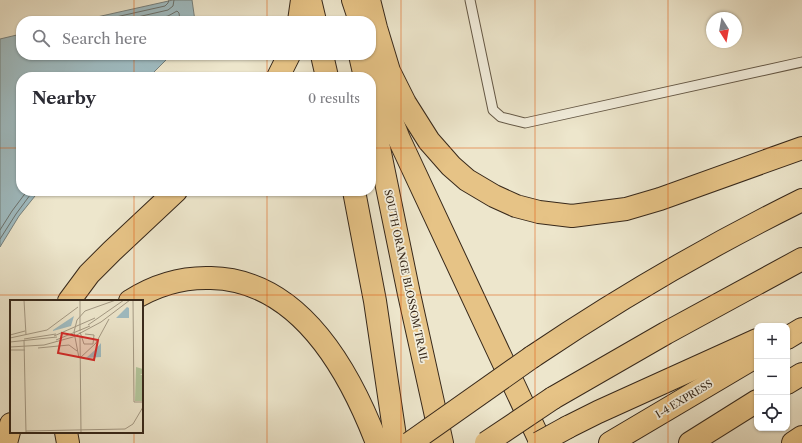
<!DOCTYPE html>
<meta charset="utf-8">
<style>
body{margin:0;font-family:"Libre Caslon Text",serif;background:#f7f7f7;color:#2b2b33}
.controls{position:absolute;right:12px;bottom:12px;display:grid;overflow:hidden;border-radius:8px;box-shadow:0 1px 3px #0004}
.controls button{width:36px;height:36px;display:grid;place-items:center;padding:0;border:0;border-bottom:1px solid #e1e1e2;background:#fff;color:#2b2b33;font:20px sans-serif}
.compass{position:absolute;left:706px;top:12px;width:36px;height:36px;border-radius:50%;background:#fff;box-shadow:0 1px 3px #0004;rotate:169deg}
.list{margin:0;padding:0;list-style:none}
h2{display:flex;justify-content:space-between;align-items:center;height:52px;margin:0;padding:0 16px;font-size:17px}
h2 small{font-size:13px;font-weight:400;color:#7c7c81}
.icon{flex:none;width:22px;height:22px;fill:none;stroke:currentColor;stroke-width:2;stroke-linecap:round;stroke-linejoin:round}
.map{position:relative;flex:none;width:802px;height:443px;overflow:hidden}
.search{position:absolute;background:#fff;box-shadow:0 1px 3px #0004;left:16px;top:16px;width:360px;height:44px;display:flex;align-items:center;gap:10px;box-sizing:border-box;padding:0 14px;border-radius:16px;color:#7c7c81;font-size:15px}
.panel{position:absolute;background:#fff;box-shadow:0 1px 3px #0004;left:16px;top:72px;width:360px;height:124px;border-radius:16px}
.map>svg:first-child{display:block}
.water{fill:#9fbcc2;stroke:#75817f}
.lines{fill:none;stroke-linecap:round;stroke-linejoin:round}
.shore{stroke:#6b726e;stroke-width:1}
.lane-casing{stroke:#645846;stroke-width:11}
.primary-casing{stroke:#37281a;stroke-width:24}
.highway-casing{stroke:#37281a;stroke-width:24}
.lane{stroke:#f3efde;stroke-width:9}
.primary{stroke:#e6c386;stroke-width:22}
.highway{stroke:#e6c386;stroke-width:22}
.highway-bridge-casing{stroke:#37281a;stroke-width:24;stroke-linecap:butt}
.highway-bridge{stroke:#e6c386;stroke-width:22}
.grid{fill:none;stroke:#df570d;stroke-width:1;stroke-opacity:0.55}
.labels{text-anchor:middle;dominant-baseline:central;stroke-width:3.5;stroke-linejoin:round;paint-order:stroke}
.street-label{font-size:10px;fill:#37281a;stroke:#f3efde}
.inset-road{fill:none;stroke:#a49a85;stroke-width:1}
.view{fill:#d62828;fill-opacity:0.15;stroke:#d62828;stroke-width:2}
.inset-edge{fill:none;stroke:#37281a;stroke-width:2}
</style>
<div class="map">
<svg width="802" height="443" viewBox="0 0 802 443">
<rect width="100%" height="100%" fill="#ede6cc"/>
<filter id="stains"><feTurbulence type="fractalNoise" baseFrequency=".005" numOctaves="4"/><feColorMatrix values="0 0 0 0 .2 0 0 0 0 .09 0 0 0 0 .02 0 0 0 .5 -.17"/></filter>
<radialGradient id="worn" r=".72"><stop offset=".6" stop-color="#630" stop-opacity="0"/><stop offset="1" stop-color="#630" stop-opacity=".3"/></radialGradient>
<!-- water -->
<g class="water">
<polygon points="173,0 192,0 195,21 79,21"/>
<polygon points="21,34 21,55 171,55 149,77 21,77 21,191 39,191 19,216 0,247 0,39"/>
</g>
<g class="lines">
<!-- shore -->
<g class="shore">
<polyline points="98,21 165,6 168,3 169,0"/>
<polyline points="120,21 168,10 173,6 174,0"/>
<polyline points="148,21 168,16 177,11 179,13 180,21"/>
<polyline points="0,230 12,211 27,191"/>
<polyline points="0,239 16,214 33,191"/>
</g>
<defs>
<polyline id="lane" points="470,0 493,110 501,117 525,123 802,62"/>
<g id="primary">
<polyline points="310,0 315,21"/>
<polyline points="322,55 327,77"/>
<polyline points="360,55 365,77"/>
<polyline points="371,109 409,294 442,443"/>
<polyline points="354,191 375,301 396,443"/>
</g>
<g id="highway">
<polyline points="353,0 360,21"/>
<polyline points="369,0 376,28 389,71 405,103 429,141 451,166 467,180 494,196 516,206 539,212 572,216 626,209 660,199 802,148"/>
<polyline points="299,21 302,0"/>
<polyline points="373,62 384,101 399,139 541,443"/>
<polyline points="278,77 289,55"/>
<polyline points="69,301 89,274 112,251 176,191"/>
<path d="M130,301C155,285 182,277 211,278C300,280 349,370 377,443"/>
<polyline points="787,338 802,329"/>
<path d="M532,357C618,299 709,246 802,200"/>
<polyline points="787,383 802,374"/>
<polyline points="553,398 666,333 802,259"/>
<polyline points="568,427 598,412 757,340"/>
<polyline points="66,432 68,443"/>
<polyline points="6,443 11,424"/>
<polyline points="610,443 757,356"/>
<polyline points="690,443 757,401"/>
<polyline points="793,443 802,437"/>
</g>
</defs>
<!-- lane casing -->
<use href="#lane" class="lane-casing"/>
<!-- primary casing -->
<use href="#primary" class="primary-casing"/>
<!-- highway casing -->
<use href="#highway" class="highway-casing"/>
<!-- lane -->
<use href="#lane" class="lane"/>
<!-- primary -->
<use href="#primary" class="primary"/>
<!-- highway -->
<use href="#highway" class="highway"/>
<defs>
<g id="highway-bridge">
<polyline points="410,443 532,357"/>
<polyline points="486,443 553,398"/>
<polyline points="539,443 568,427"/>
</g>
</defs>
<!-- highway-bridge casing -->
<use href="#highway-bridge" class="highway-bridge-casing"/>
<!-- highway-bridge -->
<use href="#highway-bridge" class="highway-bridge"/>
</g>
<!-- grid -->
<path class="grid" d="M134,0V21M267,0V21M401,0V443M535,0V443M668,0V443M134,55V77M267,55V77M0,148H21M371,148H802M134,191V301M267,191V443M0,295H802M134,432V443"/>
<g class="labels">
<!-- street labels -->
<g class="street-label">
<text transform="translate(406 276) rotate(78)">SOUTH ORANGE BLOSSOM TRAIL</text>
<text transform="translate(684 399) rotate(-31)">I-4 EXPRESS</text>
</g>
</g>
<!-- overview -->
<g transform="translate(10 300)">
<rect width="133" height="133" fill="#ede6cc"/>
<path d="M126,67L133,69V73L130,75H133V101H125Z" fill="#b3c69c"/>
<path d="M117,7L119,8V18H106ZM64,16L61,26L43,31V30ZM91,43V57L76,58L85,50Z" fill="#9fbcc2"/>
<path class="inset-road" d="M14,0L16,35M70,0V31M123,0L124,102H133M78,25L114,0M70,32L74,44H83L84,35L75,34M0,35L15,31M44,36L85,18M70,37L71,133M0,38L37,30L68,7M14,39L46,34M14,40L16,133M46,40L80,26M0,42L47,37M0,47L34,45L63,37L91,22L120,0M28,48L59,45L67,51M0,50H15M69,58L64,32L67,20L75,11L106,0M70,58L86,43L99,19M16,131L115,129L123,124L133,107"/>
<path class="view" d="M52,33L88,40L84,60L48,53Z"/>
<rect width="133" height="133" class="inset-edge"/>
</g>
<rect width="100%" height="100%" filter="url(#stains)"/>
<rect width="100%" height="100%" fill="url(#worn)"/>
</svg>
<div class="controls">
<button>+</button>
<button>−</button>
<button><svg class="icon" aria-label="locate" viewBox="0 0 24 24"><circle cx="12" cy="12" r="6"/><path d="M12 2v4M12 18v4M2 12h4M18 12h4"/></svg></button>
</div>
<svg class="compass" viewBox="-18 -18 36 36"><path d="M0-13l5 13h-10z" fill="#e53935"/><path d="M0 13l5-13h-10z" fill="#7c7c81"/></svg>
<div class="search"><svg class="icon" aria-label="search" viewBox="0 0 24 24"><circle cx="10" cy="10" r="6"/><path d="M15 15l6 6"/></svg>Search here</div>
<section class="panel">
<h2>Nearby<small>0 results</small></h2>
<ul class="list">
</ul>
</section>
</div>
